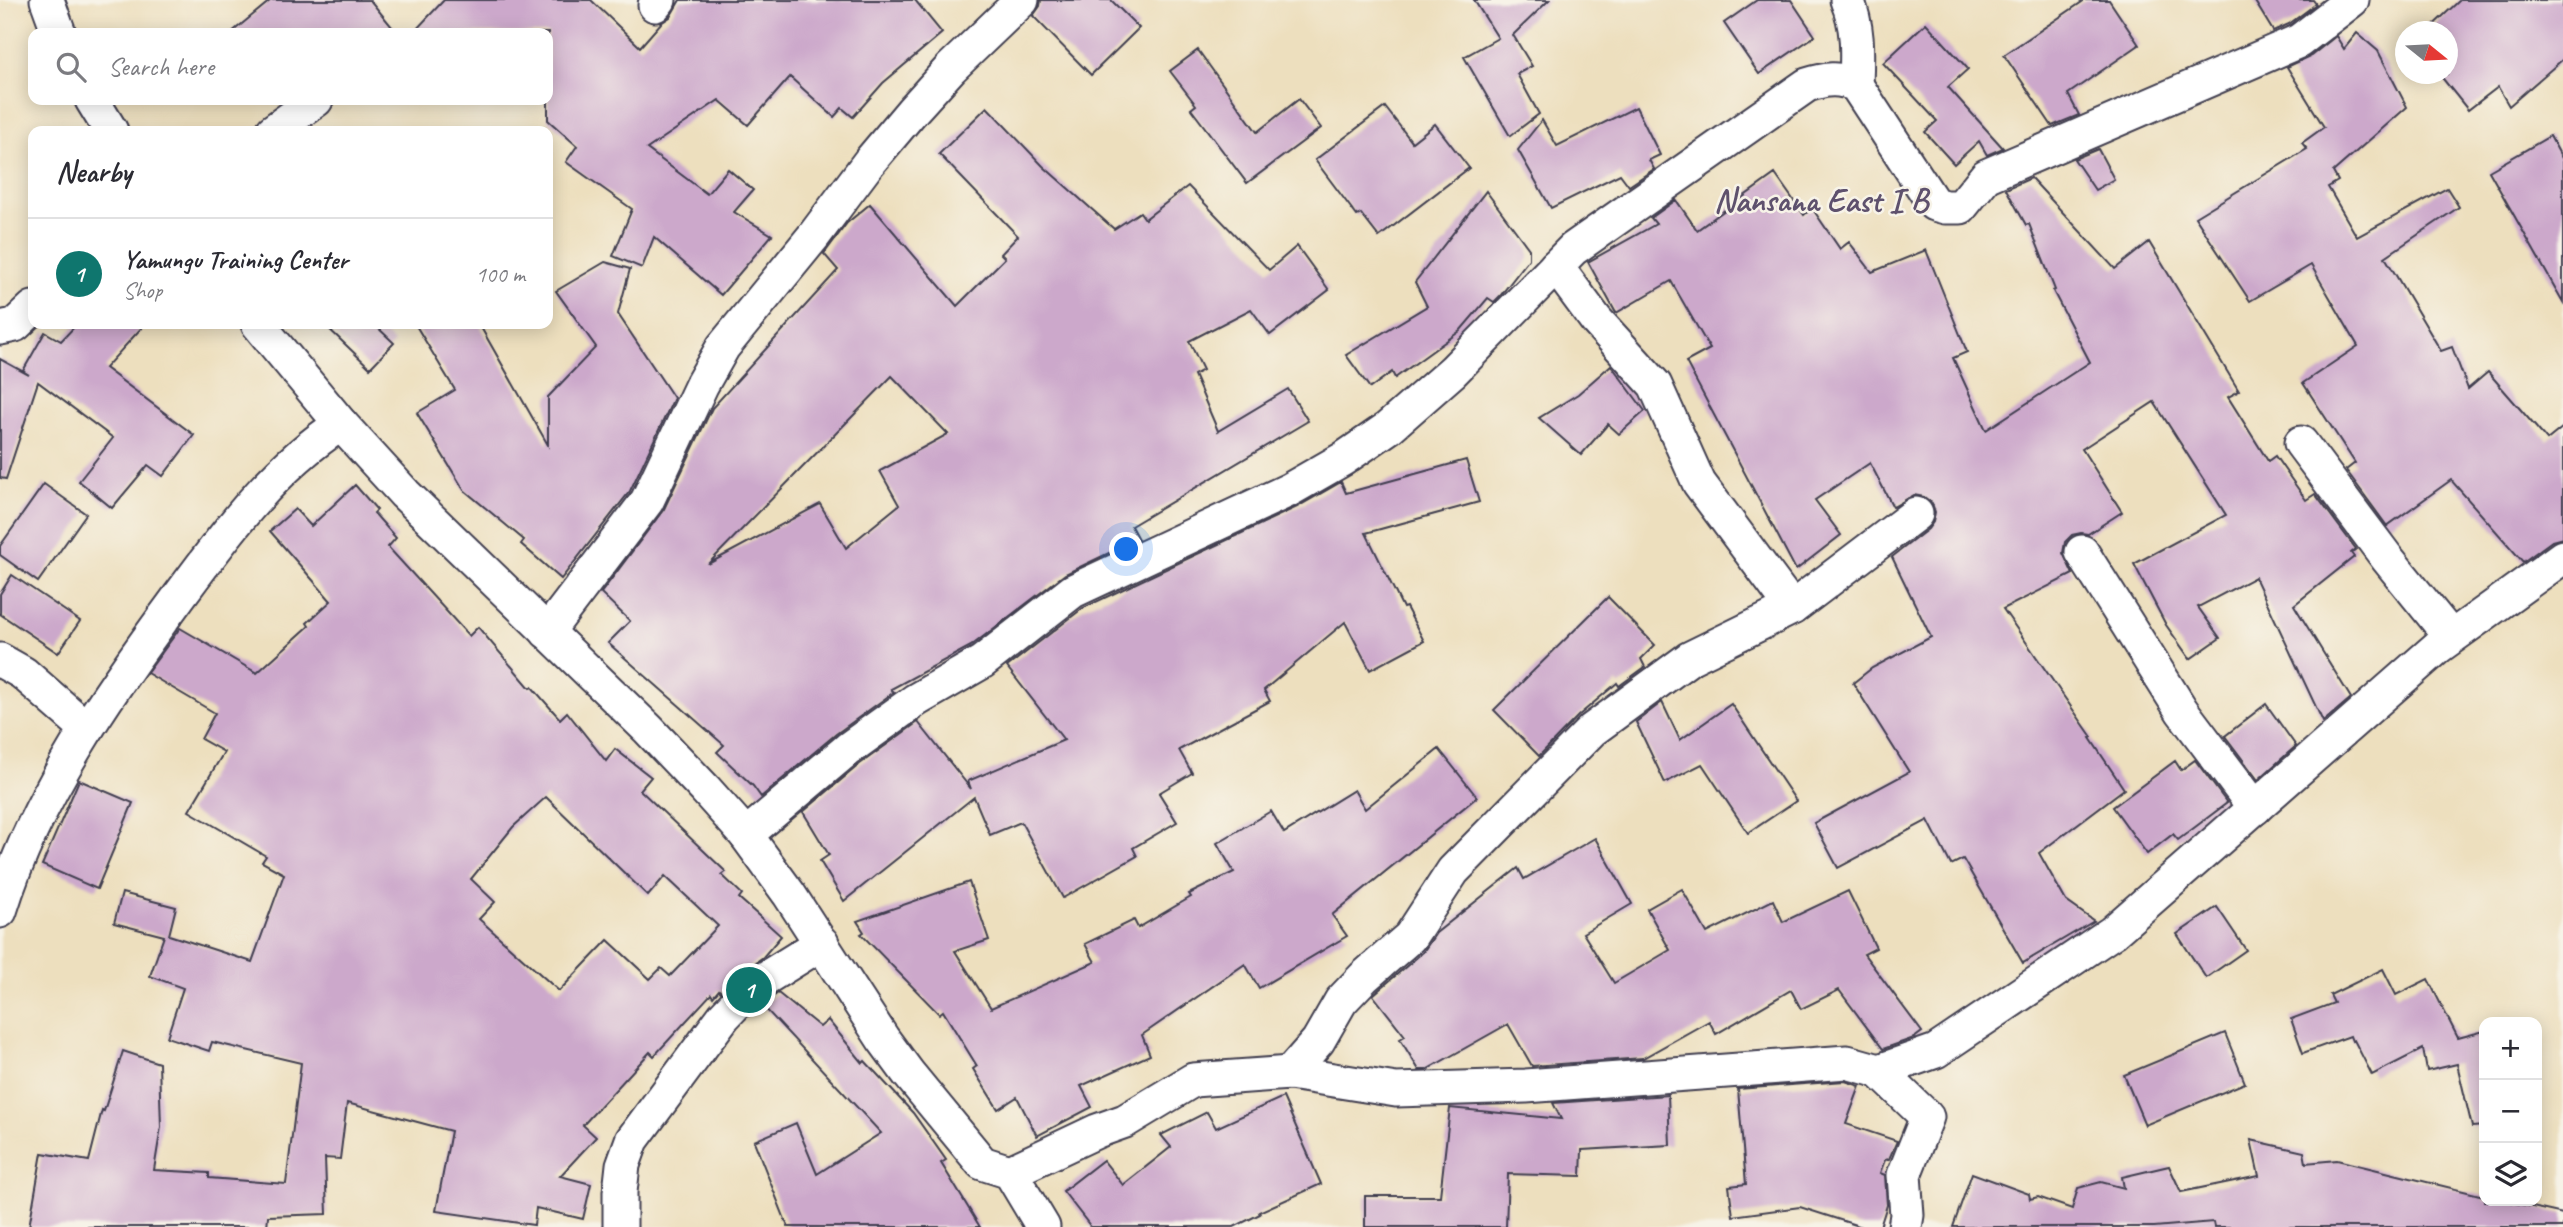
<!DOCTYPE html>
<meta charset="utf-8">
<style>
body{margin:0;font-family:Caveat,sans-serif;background:#f7f7f7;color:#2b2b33}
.controls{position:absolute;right:21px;bottom:21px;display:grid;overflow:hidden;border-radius:14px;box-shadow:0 4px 18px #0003}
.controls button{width:63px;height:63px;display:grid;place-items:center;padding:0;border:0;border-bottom:2px solid #e1e1e2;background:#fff;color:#2b2b33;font:35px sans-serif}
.compass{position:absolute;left:2395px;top:21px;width:63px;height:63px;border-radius:50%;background:#fff;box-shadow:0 4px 18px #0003;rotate:108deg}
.you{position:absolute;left:1127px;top:550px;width:24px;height:24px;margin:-18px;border:5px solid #fff;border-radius:50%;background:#1a73e8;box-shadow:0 0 0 10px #1a73e833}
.badge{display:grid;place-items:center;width:46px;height:46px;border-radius:50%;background:#0f766e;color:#fff;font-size:23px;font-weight:700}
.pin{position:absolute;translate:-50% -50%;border:4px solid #fff;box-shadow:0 2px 7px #0006}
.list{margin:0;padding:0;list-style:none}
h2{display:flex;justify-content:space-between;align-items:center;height:91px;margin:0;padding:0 28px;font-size:30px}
h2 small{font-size:23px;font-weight:400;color:#7c7c81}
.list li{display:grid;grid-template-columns:46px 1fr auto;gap:21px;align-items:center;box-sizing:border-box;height:112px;padding:0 28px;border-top:2px solid #e1e1e2}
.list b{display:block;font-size:26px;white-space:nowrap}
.list p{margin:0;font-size:23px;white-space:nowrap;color:#7c7c81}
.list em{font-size:23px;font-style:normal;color:#7c7c81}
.icon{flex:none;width:38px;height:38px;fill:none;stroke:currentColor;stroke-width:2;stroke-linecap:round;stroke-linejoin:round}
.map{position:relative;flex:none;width:2563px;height:1227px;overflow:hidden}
.search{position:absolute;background:#fff;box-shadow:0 4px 18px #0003;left:28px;top:28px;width:525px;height:77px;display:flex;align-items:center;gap:18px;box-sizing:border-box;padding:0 24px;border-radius:14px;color:#7c7c81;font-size:26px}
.panel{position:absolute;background:#fff;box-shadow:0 4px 18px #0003;left:28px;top:126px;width:525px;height:203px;border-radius:14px}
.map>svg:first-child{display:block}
.building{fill:#cca8cb;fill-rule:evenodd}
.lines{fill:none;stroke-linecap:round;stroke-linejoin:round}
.minor-casing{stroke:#403e4f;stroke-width:37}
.minor{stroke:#fff;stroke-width:33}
.labels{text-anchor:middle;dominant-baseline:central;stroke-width:5;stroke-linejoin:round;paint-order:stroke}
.quarter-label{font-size:33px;font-weight:bold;fill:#5e516d;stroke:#f7f3e8}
</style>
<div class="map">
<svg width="2563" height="1227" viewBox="0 0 2563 1227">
<rect width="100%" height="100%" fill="#f7f3e8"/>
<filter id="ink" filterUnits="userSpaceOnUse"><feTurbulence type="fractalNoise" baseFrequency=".0143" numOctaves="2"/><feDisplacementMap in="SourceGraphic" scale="14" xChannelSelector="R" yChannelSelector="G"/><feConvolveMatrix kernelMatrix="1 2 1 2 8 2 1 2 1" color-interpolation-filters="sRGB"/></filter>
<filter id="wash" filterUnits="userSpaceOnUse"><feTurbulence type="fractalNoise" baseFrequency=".00686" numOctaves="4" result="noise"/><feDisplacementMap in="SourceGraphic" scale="28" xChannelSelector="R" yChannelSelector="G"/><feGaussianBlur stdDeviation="1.57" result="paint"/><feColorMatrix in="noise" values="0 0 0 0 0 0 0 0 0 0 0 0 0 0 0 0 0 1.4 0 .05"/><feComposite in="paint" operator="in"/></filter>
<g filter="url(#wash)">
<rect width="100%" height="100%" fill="#eddfbe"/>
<g id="blocks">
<!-- building -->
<g class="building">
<polygon points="271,0 370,0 397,33 231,33"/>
<polygon points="444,0 591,0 640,47 661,23 670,17 680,0 915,0 942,33 883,83 853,117 842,108 834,117 790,77 748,125 719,100 647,149 707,194 728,169 753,190 734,212 772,235 721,295 654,237 642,268 613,256 632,209 566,162 577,146 548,120 548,33 413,33"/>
<polygon points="1041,0 1111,0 1139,28 1091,75 1033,16 1040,6"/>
<polygon points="1474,0 1549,0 1513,35 1532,66 1517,74 1539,114 1510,136 1464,57 1498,38"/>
<polygon points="1757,0 1791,0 1815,36 1759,74 1724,23"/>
<polygon points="2085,0 2109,0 2139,45 2068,94 2079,115 2052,126 2004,55"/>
<polygon points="2254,0 2313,0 2316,4 2289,24 2273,31"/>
<polygon points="2460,0 2563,0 2563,59 2509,106 2498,87 2468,110 2439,74 2447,74 2447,32 2426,32"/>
<polygon points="1926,23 1968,69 1948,87 2003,148 1987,155 1979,141 1954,164 1925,132 1937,121 1883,63"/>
<polygon points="2357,33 2378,51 2407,107 2333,172 2338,181 2328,187 2357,237 2447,188 2459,207 2385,257 2441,351 2452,347 2468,389 2488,372 2547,440 2563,427 2563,538 2552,541 2523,562 2451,480 2387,526 2346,470 2355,463 2303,383 2358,346 2311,265 2250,301 2195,217 2307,149 2302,143 2324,127 2287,67 2311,56 2336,36 2344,49"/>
<polygon points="1198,50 1257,132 1299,99 1321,128 1247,183 1191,109 1196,105 1170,71"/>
<path d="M987,107L1043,166L1114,229L1140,212L1145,219L1188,186L1269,270L1297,246L1329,290L1270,335L1251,309L1189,341L1203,370L1194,375L1218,431L1288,389L1308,421L1131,526L1138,539L1065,574L971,646L891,689L894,692L836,734L761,797L753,786L717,752L724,745L608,643L630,621L601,593L664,509L712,408L838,270L824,254L847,223L870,204L957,306L1005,258L1001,254L1018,236L939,154ZM892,376L948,434L880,471L899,505L846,548L820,504L708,564Z"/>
<polygon points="1385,107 1412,142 1435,124 1469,168 1379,237 1361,214 1357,216 1315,160"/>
<polygon points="1636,107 1660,155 1649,160 1654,169 1629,186 1620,174 1551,208 1518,150 1542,120 1557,146"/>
<polygon points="2550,136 2563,160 2563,302 2489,171"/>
<polygon points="2098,149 2114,179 2095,190 2074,159"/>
<polygon points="1775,174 1804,215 1812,208 1840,249 1849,242 1872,272 1926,250 1967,352 1953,358 1986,430 2090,362 2053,291 2055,290 2029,224 2026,225 2006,189 2031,178 2115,269 2149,242 2239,391 2228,397 2268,461 2275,456 2306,500 2315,494 2356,549 2351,553 2354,557 2294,605 2351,698 2323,722 2255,577 2198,607 2220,638 2190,659 2166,625 2134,564 2226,515 2154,402 2082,449 2122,512 2088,534 2081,533 2072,535 2065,542 2063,553 2073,574 2003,609 2092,737 2090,738 2124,789 2039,853 2066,901 2094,921 2023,963 1963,859 1951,865 1928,820 1838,868 1814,823 1909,772 1853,683 1872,668 1931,637 1892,557 1928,529 1933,522 1935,512 1932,503 1924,497 1914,495 1893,507 1870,463 1815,500 1841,535 1796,570 1686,362 1710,349 1671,281 1616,313 1588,262 1656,224 1651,218 1676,200 1697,230"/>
<polygon points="1486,191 1529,249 1529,259 1500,296 1494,302 1488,298 1460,331 1395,378 1392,372 1370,388 1346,355 1427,306 1415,282"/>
<polygon points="605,262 630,269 618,314 674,398 630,491 561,579 521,544 524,540 464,490 417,413 455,390 415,324 479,324 548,445 548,397 596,347 556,291"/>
<polygon points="77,324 145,324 105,368 194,435 163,476 148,465 112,508 79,481 113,438 38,382 6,479 0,478 0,359 29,375 23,371 45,332 61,341"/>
<polygon points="324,324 374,324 394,343 370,368"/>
<polygon points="1611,365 1645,411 1619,434 1608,424 1581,455 1539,418 1578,394"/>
<polygon points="1466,460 1479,502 1366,533 1403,608 1406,607 1424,641 1370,670 1345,622 1264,690 1270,701 1179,750 1192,773 1159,793 1177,822 1133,848 1137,856 1063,898 1021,822 990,835 974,797 844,901 820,861 829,855 803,812 860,764 918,722 971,789 968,781 1064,740 1007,667 1083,608 1297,507 1341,482 1346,493"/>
<polygon points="44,484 86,514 38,582 0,555 0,546"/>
<path d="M355,485L377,510L374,513L396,538L388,547L469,636L478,627L530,688L532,687L560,719L567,712L606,761L615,749L651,777L640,790L726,872L722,875L742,894L739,898L781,936L763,957L733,979L721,992L719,990L713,997L711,994L654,1056L650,1052L583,1125L596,1137L560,1176L591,1184L583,1219L536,1208L534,1225L436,1211L451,1131L347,1103L340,1159L325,1158L327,1214L268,1216L267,1227H29L42,1153L89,1161L102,1110L104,1111L123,1051L159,1063L161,1127L154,1170L209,1173V1178L286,1184L301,1063L212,1042L209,1051L167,1037L183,988L150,976L164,936L114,923L122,893L176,907L169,935L252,962L284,874L262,862L266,856L189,811L224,752L201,739L215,713L147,673L180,628L257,673L309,626L307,623L331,601L270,531L295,509L311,526ZM546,797L648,896L665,876L718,926L670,976L661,968L650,979L608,940L559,991L479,919L495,902L471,879L513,827Z"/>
<polygon points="12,575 80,621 58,653 0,614 0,594"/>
<polygon points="1608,597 1655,645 1641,659 1645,667 1619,686 1617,683 1578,716 1539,756 1494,710"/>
<polygon points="1662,702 1680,740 1731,704 1796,801 1748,833 1702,764 1665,783 1636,722"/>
<polygon points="2266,704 2296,746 2258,780 2225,736"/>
<polygon points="1439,749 1477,797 1332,915 1347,936 1259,988 1245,964 1142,1035 1150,1055 1081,1086 1092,1107 1037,1136 1017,1097 998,1109 973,1069 977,1066 943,1011 939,1014 861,934 864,932 857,921 969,882 989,940 955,951 991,1008 1095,962 1085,944 1134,920 1138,928 1191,897 1189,894 1234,872 1217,843 1271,811 1284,833 1354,790 1365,809"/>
<polygon points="2195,760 2227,803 2178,840 2173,834 2147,854 2113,807 2175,761 2181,770"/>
<polygon points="79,780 133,803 97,889 42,865"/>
<polygon points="1595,838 1632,904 1583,933 1614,983 1670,950 1647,909 1682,889 1707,933 1773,900 1783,922 1848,891 1876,948 1864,954 1922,1032 1914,1038 1883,1049 1839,990 1801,1009 1791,990 1716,1034 1709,1021 1643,1058 1532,1066 1508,1024 1426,1070 1419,1070 1400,1039 1405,1036 1373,995 1423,952 1436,933 1518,868 1524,879"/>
<polygon points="2217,907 2246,950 2206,978 2177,934"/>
<polygon points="2383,969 2396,995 2428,979 2458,1038 2484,1031 2484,1126 2472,1127 2457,1064 2427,1071 2423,1049 2372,1075 2354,1040 2352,1041 2350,1036 2303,1053 2291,1019 2334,1003 2330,995"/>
<polygon points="778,993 820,1027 828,1020 863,1063 865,1061 913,1113 946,1160 941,1163 980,1227 788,1227 754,1141 796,1123 817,1174 881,1133 762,1005"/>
<polygon points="2225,1033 2245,1083 2145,1125 2124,1075"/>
<polygon points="1845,1081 1860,1086 1846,1124 1897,1141 1889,1159 1885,1160 1880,1173 1885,1175 1887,1205 1880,1227 1862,1227 1800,1207 1733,1216 1729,1186 1746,1184 1738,1089"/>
<polygon points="1668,1095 1670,1145 1582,1150 1581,1176 1508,1174 1506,1227 1365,1227 1365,1196 1440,1196 1450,1108 1561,1119 1553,1103"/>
<polygon points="1283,1097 1321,1184 1259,1212 1260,1214 1234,1227 1091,1227 1063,1191 1103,1160 1123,1185 1171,1147 1161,1135 1207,1112 1216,1128"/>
<polygon points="2251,1140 2304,1152 2306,1163 2337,1160 2484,1196 2484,1201 2506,1201 2563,1214 2563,1227 2214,1227 2213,1222 2154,1227 1953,1227 1972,1173 2029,1194 2030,1199 2038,1197 2072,1209 2078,1188 2101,1182 2124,1188 2122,1177 2169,1166 2181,1192 2259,1176"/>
</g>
</g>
</g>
<g filter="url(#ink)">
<use href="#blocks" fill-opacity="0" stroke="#403e4f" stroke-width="2"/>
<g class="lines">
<defs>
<g id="minor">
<polyline points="47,0 59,33"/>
<path d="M1847,0C1859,28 1857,55 1856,85"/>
<polyline points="655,5 659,0"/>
<polyline points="92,100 111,131"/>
<polyline points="273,131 316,100"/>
<polyline points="1556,266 1596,320 1655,385 1699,483 1792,608"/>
<polyline points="258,324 341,424 405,494 648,729 705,789 746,835 789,894 883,1039 908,1073 982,1163 1010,1172 1043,1227"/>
<polyline points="0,328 15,325 33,308"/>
<polyline points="2301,443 2387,558 2451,637"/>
<polyline points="2082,552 2182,711 2255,808"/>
<polyline points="547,632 647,501 702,384 723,347 813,237 870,161 912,111 951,68 1022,0"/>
<polyline points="0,660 23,673 87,729"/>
<path d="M746,835L848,749L916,700L982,662L1073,591L1289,490L1343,459L1388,428L1453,371L1573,249L1807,85C1826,79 1838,77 1856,85L1934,204L1945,207H1961L1986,176L2299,41L2352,0"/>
<path d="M0,911C36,795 107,694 178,598C226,533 273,468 341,424"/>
<polyline points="1879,1071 1927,1117 1904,1175 1907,1215 1905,1227"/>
<polyline points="1290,1073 1318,1041 1341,1001 1364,977 1410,937 1453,871 1592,730 1690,658 1792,608 1916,514"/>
<polyline points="1010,1172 1097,1131 1125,1121 1193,1080 1290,1073 1396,1090 1526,1086 1847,1062 1879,1071 1936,1051 2113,932 2438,647 2563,557"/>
<polyline points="620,1227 620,1192 623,1165 632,1140 724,1016 745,994 761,981 822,943"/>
</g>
</defs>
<!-- minor casing -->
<use href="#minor" class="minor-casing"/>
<!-- minor -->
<use href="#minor" class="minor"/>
</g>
</g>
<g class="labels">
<!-- quarter labels -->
<g class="quarter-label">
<text x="1821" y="200">Nansana East I B</text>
</g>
</g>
</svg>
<div class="controls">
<button>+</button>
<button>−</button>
<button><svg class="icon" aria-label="layers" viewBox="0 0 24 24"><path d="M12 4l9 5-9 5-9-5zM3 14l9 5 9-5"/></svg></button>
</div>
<svg class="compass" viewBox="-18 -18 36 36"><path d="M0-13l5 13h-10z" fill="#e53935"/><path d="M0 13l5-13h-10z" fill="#7c7c81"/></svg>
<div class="you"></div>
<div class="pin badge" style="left:749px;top:990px">1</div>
<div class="search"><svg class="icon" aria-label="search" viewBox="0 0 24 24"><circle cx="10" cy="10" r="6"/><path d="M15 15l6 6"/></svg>Search here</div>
<section class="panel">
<h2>Nearby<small></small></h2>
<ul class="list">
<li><span class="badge">1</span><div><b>Yamungu Training Center</b><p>Shop</p></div><em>100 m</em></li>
</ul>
</section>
</div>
